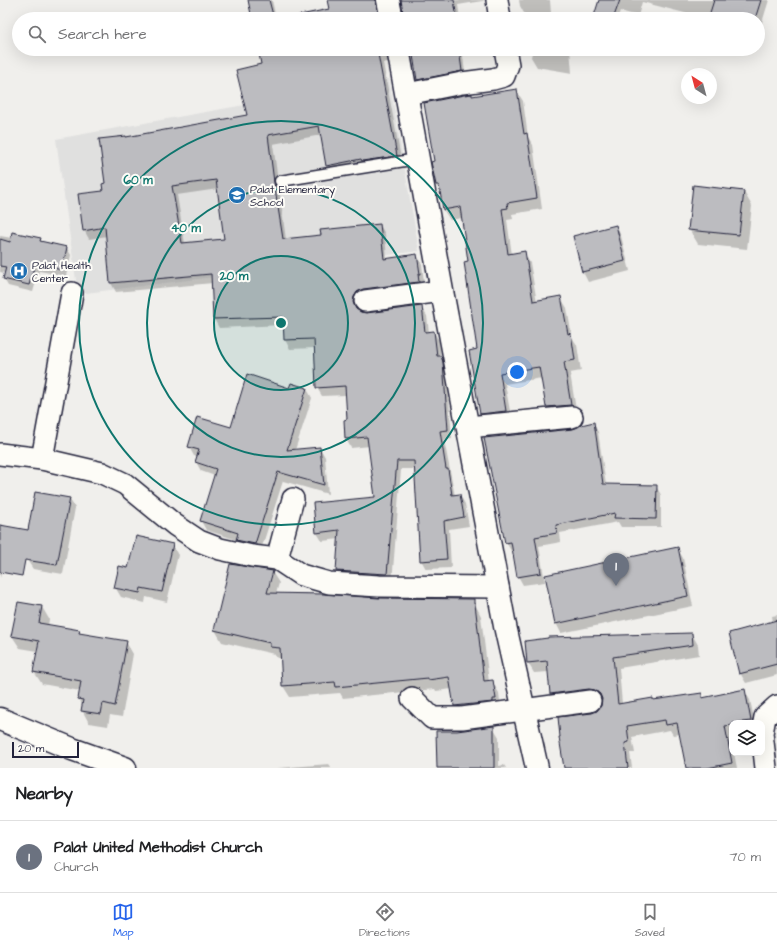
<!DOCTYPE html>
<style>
body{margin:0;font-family:"Architects Daughter",sans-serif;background:#f6f6f6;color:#202124}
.controls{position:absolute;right:12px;bottom:12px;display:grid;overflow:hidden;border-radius:8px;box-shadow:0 4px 16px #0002}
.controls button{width:36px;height:36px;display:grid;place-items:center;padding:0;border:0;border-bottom:1px solid #e0e0e0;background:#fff;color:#202124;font:20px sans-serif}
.compass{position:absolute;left:681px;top:68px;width:36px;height:36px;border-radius:50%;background:#fff;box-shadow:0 4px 16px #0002;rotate:324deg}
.scale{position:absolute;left:12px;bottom:10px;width:67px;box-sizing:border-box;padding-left:4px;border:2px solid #22223b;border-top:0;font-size:11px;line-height:14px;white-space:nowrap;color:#22223b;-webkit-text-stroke:3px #fdfcf7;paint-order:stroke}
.you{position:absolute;left:517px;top:372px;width:14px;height:14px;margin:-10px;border:3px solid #fff;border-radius:50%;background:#1a73e8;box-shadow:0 0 0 6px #1a73e833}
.badge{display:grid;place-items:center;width:26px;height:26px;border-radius:50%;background:#2563eb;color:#fff;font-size:13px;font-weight:700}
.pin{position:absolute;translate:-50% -33px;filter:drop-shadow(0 1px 2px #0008)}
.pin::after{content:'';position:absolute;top:21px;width:14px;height:12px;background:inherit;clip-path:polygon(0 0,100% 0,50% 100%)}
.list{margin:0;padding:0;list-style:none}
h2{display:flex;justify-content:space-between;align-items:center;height:52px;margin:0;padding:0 16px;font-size:17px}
h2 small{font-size:13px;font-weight:400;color:#757577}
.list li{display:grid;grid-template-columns:26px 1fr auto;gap:12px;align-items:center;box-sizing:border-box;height:72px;padding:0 16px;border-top:1px solid #e0e0e0}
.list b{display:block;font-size:15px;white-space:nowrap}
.list p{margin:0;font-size:13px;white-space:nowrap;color:#757577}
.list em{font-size:13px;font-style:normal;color:#757577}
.icon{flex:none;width:22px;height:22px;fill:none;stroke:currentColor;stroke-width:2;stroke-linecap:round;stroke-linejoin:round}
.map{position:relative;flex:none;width:777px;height:768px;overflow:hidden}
.search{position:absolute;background:#fff;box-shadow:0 4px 16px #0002;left:12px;right:12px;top:12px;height:44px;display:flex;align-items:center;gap:10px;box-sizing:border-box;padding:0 14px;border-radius:22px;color:#757577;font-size:15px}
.sheet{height:124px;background:#fff}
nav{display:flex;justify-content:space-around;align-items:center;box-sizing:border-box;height:56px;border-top:1px solid #e0e0e0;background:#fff;font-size:11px;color:#757577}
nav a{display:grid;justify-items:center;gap:2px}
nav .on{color:#2563eb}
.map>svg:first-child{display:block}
.built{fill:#e0e0df}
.shadow{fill:#0003;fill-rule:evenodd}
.building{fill:#bcbcc0;stroke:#22223b;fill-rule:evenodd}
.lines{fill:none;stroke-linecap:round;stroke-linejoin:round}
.service-casing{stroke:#22223b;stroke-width:13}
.minor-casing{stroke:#22223b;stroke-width:24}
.tertiary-casing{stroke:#22223b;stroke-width:25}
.service{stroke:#fdfcf7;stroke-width:10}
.minor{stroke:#fdfcf7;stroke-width:21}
.tertiary{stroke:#fdfcf7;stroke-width:22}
.ring{fill:none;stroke:#0f766e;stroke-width:2}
.labels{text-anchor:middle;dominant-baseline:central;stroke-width:4;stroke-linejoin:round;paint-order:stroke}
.poi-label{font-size:11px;fill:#22223b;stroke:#fdfcf7;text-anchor:start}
.centre{fill:#0f766e;stroke:#fdfcf7;stroke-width:2}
.ring-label{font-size:12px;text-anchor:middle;font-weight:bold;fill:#0f766e;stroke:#fdfcf7;stroke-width:4;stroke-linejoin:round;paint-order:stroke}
</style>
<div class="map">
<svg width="777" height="768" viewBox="0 0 777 768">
<rect width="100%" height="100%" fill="#f0efec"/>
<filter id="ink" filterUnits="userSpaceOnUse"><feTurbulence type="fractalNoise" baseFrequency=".025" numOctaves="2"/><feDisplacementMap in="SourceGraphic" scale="8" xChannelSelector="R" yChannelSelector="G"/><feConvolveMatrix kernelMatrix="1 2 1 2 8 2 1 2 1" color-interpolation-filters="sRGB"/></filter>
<g filter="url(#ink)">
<!-- built -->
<polygon class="built" points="389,79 419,251 78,294 56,139"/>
<!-- shadow -->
<g class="shadow">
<polygon points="249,0 272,0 276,19 253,19"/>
<polygon points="328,0 384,0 382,19 287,19 330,9"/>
<polygon points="402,0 488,0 458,5 460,19 405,19"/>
<polygon points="519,0 550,0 551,14 525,15 520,6"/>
<polygon points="614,0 769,0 759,32 758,19 708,19 642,2 638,16 620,11 617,19 594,19"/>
<path d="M259,49H394L390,61L383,63L402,164L333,175L327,166L321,135L273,144L286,240L322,236L380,225L385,234L387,259L417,255L422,264L424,283H422L423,291L358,306V311L366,314L421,307L427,316L429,333L434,332L439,341L441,356L446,366L447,371L452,439L444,440L455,496L460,495L465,504L469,526L449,529L451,568L426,569L421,560L415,469H401L392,583L342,580L337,571L340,539L322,541L317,533L376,498L370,446L351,448L346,439L345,420H348L346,395L322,396L317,388L315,348L290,349L285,340L284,325L219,328L214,319L213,283L116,292L111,283L107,236L89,239L84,230L104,191L106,184L126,138L248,116L262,64ZM218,189L225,240L185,244L177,195Z"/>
<polygon points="413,49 462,49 466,80 423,88 418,79"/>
<polygon points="533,49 570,49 572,73 537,67 531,57"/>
<polygon points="516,90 523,101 528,137 533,145 542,209 512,214 513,219 507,220 512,255 524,253 530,263 537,302 561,298 567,308 572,337 577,345 581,371 570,373 577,416 553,418 547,407 542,378 505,384 512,422 487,424 481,413 478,350 469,262 462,218 450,220 443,209 441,192 436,185 432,162 435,162 472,97"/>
<polygon points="744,192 752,206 747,249 698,244 689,229"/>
<polygon points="616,226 621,236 630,271 588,282 583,272"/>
<polygon points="0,236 12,238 40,239 42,242 67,248 71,255 66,276 39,271 33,292 8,286 4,279 5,273 0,272"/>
<polygon points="291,384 307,389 312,398 295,450 320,448 325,457 328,494 283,481 260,553 242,549 237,540 206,530 201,521 215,476 201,471 196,462 198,457 194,456 189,447 232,428 290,389"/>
<polygon points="593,423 598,432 606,485 656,486 661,495 661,527 621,527 618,522 560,533 561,542 539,546 545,582 523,585 518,576 513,551 511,551 506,542 573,430"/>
<polygon points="69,498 75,508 63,574 33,569 27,560"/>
<polygon points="0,524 4,525 10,536 0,578"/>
<polygon points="172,545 178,555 167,602 146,597 145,603 121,597 115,587 129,569"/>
<polygon points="677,548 683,558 693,606 561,633 556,623"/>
<polygon points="272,572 279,583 276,594 379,599 473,600 481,616 489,682 492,681 499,693 501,710 461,717 455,706 452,689 436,691 435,689 343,698 340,693 290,697 283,686 282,658 277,658 274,654 222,642 215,630"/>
<polygon points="42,607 49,619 48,626 79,631 81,634 126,642 133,654 122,717 110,715 108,726 89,723 82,710 83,706 79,699 80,691 42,684 34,672 38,651 20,648 12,636"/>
<polygon points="777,615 777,675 746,683 740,673 773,622 772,616"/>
<polygon points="692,634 698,645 699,655 619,668 622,704 701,694 704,699 744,690 750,700 755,723 732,723 732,736 730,737 732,753 734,753 737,768 687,768 681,734 673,735 670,730 632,737 635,753 630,753 632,768 565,768 592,714 598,712 602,706 603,701 595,699 557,704 551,694 549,672 534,673 528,663 526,642"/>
<polygon points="493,727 499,737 499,766 504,765 506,768 441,768 457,732"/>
<polygon points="329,764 332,768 277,768"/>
</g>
<!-- building -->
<g class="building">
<polygon points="248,0 269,0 274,19 252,19"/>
<polygon points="327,0 376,0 379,19 281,19 329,9"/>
<polygon points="401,0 454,0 457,19 404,19"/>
<polygon points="599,0 620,0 613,19 593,19"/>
<polygon points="714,0 761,0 755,19 708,19"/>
<path d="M258,49H386V52L378,54L397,156L362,161L361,159L326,166L319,126L268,135L274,182L283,239L321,235L320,230L380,224L384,259L417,254L420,274H418L419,282L363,289L357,292L354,297L353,302L356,309L361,312L366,313L422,306L425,332L434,331L437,356H441L443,362L448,430L440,431L446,469H448L452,495L460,494L464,517L444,521L447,559L420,561L414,461H397L387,574L336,571L339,530L316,533L313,503L375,497L367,437L345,439L344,420L347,419L345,386L316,388L314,339L284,340L283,317L213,319L211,274L110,283L105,227L83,231L78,194L103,191L102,184L105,183L99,139L126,136V137L247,115L236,70L261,64ZM216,180L224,239L182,243L172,186Z"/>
<polygon points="412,49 459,49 462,71 417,80"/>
<polygon points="517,89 524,134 527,133 537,198 507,203 508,208 502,209 508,254 525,251 533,301 561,296 568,334 571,333 575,360 564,362 571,405 546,407 539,367 500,373 506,411 480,414 469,351 477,349 464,262 468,261 460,207 443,210 439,185 436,185 431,162 434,161 424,103 464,95 472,94 472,96"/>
<polygon points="693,185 744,191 739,235 688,230"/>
<polygon points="616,225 625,261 582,272 573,236"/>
<polygon points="12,232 41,238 40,241 67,247 62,270 35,264 29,285 3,279 6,267 0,266 0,239 10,242"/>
<polygon points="247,374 289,388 291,383 307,388 287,450 320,447 324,485 278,472 255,544 236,540 238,533 200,521 216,469 195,462 199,450 188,447 197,417 231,427"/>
<polygon points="594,422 603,484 657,485 656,519 614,518 615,513 556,525 557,533 535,537 541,573 517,577 511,542 505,543 484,438 573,429 581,425"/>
<polygon points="35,492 70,498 57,565 25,560 22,576 0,572 0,525 28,530"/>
<polygon points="136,536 173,544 162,592 141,588 140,593 114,588 119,566 128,568"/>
<polygon points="678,547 688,596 555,624 545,575"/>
<polygon points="230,564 273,571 267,593 324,594 379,598 474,599 474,604 475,604 484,681 493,680 496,699 493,699 493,702 454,706 449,677 428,680 428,678 336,687 335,682 282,686 280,648 270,647 270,643 214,630"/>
<polygon points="18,602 42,606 39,623 80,630 79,633 127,641 115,706 103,703 101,714 81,711 83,700 78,699 81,681 33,672 39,641 11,636"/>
<polygon points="777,620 777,664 739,674 729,633"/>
<polygon points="692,633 693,645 613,657 618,704 653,698 653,700 702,693 702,698 745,689 751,721 732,723 732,725 725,726 732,763 707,768 686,768 677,723 666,725 665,720 627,726 629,742 625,743 628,768 564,768 559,737 560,737 558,717 592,713 597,711 601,706 602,699 600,694 595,690 589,689 550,694 547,661 527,663 525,641 548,638 548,637"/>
<polygon points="494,726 494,768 437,768 436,731 457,731"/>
</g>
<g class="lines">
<defs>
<polyline id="service" points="280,181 417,159"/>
<g id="minor">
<polyline points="497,0 500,19"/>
<polyline points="407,94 462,83 493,79 504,76 508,65 505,49"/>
<polyline points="365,301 442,291"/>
<polyline points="468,427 572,417"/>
<polyline points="0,454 42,459 102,473 125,484 175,525 199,541 220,549 252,556 277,559 301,575 329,583 379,586 498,587"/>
<polyline points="42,459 72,293"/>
<polyline points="277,559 293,499"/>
<polyline points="412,698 432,718 462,718 590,701"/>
<polyline points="766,768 762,733 765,717 777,706"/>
</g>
<g id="tertiary">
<polyline points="388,0 392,19"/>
<polyline points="398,49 442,291 505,626 537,768"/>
<polyline points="0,719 72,749 125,768"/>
</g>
</defs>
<!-- service casing -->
<use href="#service" class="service-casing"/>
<!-- minor casing -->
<use href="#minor" class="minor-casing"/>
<!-- tertiary casing -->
<use href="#tertiary" class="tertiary-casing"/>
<!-- service -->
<use href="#service" class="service"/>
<!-- minor -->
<use href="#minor" class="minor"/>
<!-- tertiary -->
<use href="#tertiary" class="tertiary"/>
</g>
</g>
<!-- distance rings -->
<circle cx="281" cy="323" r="67" fill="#0f766e" fill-opacity=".12"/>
<g class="ring">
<circle cx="281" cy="323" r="67"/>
<circle cx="281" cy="323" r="134"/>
<circle cx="281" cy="323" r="202"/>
</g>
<!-- icons -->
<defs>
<symbol id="school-disc" viewBox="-11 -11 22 22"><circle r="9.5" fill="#1f6fb2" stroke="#fdfcf7"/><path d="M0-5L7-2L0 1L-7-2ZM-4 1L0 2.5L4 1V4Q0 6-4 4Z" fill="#fff"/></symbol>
<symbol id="hospital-disc" viewBox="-11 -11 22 22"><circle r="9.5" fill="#1f6fb2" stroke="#fdfcf7"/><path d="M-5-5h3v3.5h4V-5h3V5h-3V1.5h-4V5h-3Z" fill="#fff"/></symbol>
</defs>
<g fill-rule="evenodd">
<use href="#school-disc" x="227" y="185" width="20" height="20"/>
<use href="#hospital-disc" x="9" y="261" width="20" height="20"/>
</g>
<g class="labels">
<!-- poi labels -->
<g class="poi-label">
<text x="250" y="189">Palat Elementary<tspan x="250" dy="13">School</tspan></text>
<text x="32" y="265">Palat Health<tspan x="32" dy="13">Center</tspan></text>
</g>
</g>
<circle cx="281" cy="323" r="6" class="centre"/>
<g class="ring-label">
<text x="138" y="184">60 m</text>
<text x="186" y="232">40 m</text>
<text x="234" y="280">20 m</text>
</g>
</svg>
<div class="controls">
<button><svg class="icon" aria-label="layers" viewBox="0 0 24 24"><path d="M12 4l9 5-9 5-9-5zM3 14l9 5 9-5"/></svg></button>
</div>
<svg class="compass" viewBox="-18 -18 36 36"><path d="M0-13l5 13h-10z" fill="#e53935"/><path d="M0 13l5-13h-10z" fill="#757577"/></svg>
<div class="scale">20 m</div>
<div class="you"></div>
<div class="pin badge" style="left:616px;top:586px;background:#6b7280">1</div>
<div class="search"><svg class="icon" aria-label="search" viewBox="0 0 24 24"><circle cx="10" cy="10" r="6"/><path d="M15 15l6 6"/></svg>Search here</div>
</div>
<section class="sheet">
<h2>Nearby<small></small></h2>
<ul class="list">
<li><span class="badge" style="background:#6b7280">1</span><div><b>Palat United Methodist Church</b><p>Church</p></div><em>70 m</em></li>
</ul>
</section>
<nav>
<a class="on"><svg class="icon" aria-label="map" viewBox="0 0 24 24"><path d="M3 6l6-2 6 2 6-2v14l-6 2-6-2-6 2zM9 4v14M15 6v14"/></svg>Map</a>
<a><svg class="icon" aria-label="directions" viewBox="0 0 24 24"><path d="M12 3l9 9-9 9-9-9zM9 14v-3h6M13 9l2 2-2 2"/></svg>Directions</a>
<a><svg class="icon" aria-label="saved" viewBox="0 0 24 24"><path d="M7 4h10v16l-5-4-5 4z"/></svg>Saved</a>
</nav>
